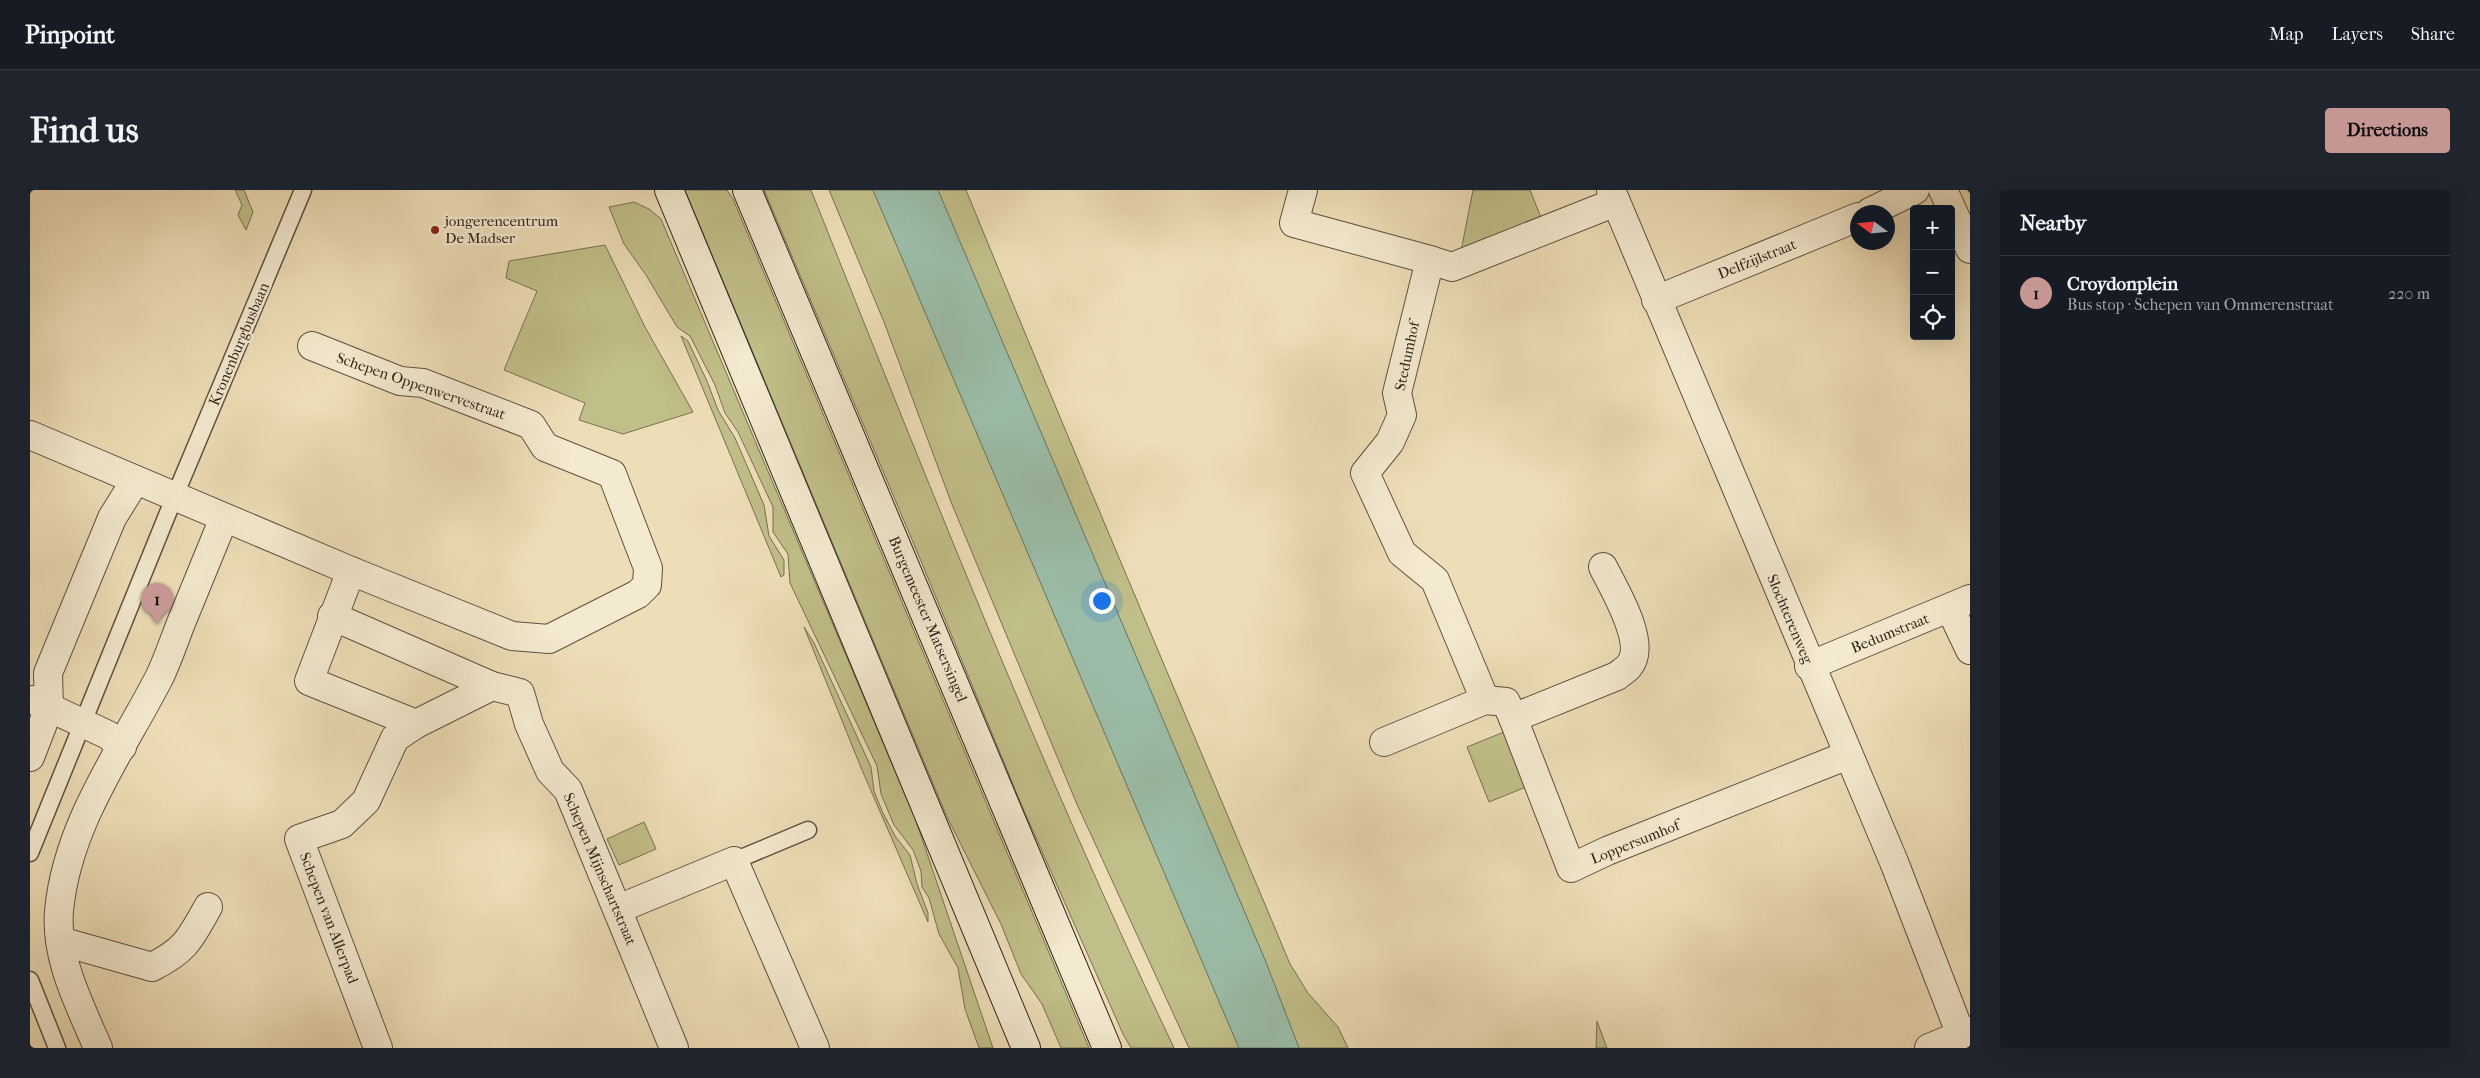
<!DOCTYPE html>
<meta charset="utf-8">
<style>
body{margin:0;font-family:"IM FELL French Canon",serif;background:#20242c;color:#f1f3f6}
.controls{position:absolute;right:15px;top:15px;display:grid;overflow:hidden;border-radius:5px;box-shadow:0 5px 20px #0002}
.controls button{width:45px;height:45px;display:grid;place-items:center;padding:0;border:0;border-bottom:1px solid #363941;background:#171b24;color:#f1f3f6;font:25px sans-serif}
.compass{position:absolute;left:1820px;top:15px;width:45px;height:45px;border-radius:50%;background:#171b24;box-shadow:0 5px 20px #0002;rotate:285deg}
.you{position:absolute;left:1071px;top:410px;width:18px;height:18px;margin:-12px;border:4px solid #fff;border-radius:50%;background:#1a73e8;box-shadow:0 0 0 8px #1a73e833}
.badge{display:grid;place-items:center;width:32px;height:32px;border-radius:50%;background:#c59692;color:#111;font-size:16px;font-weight:700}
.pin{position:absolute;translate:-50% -41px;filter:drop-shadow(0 1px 2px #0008)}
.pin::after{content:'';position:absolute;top:26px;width:18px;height:15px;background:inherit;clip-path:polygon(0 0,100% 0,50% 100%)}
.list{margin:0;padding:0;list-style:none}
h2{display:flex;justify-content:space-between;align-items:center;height:65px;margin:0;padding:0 20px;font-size:21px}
h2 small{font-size:16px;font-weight:400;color:#9ea1a6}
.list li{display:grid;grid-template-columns:32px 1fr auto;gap:15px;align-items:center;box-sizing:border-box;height:75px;padding:0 20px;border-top:1px solid #363941}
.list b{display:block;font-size:19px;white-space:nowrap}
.list p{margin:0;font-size:16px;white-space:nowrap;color:#9ea1a6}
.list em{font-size:16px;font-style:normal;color:#9ea1a6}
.icon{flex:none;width:28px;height:28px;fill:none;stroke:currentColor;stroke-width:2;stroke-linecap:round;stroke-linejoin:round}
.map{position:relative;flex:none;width:1940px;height:858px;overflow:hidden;border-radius:5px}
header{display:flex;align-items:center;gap:30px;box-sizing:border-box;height:70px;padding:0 25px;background:#171b24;border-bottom:1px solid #363941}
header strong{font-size:24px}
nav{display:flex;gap:28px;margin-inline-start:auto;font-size:18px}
.intro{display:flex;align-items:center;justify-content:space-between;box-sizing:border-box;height:120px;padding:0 30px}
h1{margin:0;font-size:35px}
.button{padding:12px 22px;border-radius:5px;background:#c59692;color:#111;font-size:18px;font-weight:700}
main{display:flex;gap:30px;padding:0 30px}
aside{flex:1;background:#171b24;border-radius:5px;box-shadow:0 5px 20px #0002}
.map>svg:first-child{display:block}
.green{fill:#c1bf89;stroke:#777152}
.water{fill:#9bbda8;stroke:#6f7f6f}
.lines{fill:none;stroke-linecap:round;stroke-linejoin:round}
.service-casing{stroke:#5d5241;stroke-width:19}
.minor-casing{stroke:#5d5241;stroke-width:30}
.tertiary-casing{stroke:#5d5241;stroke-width:30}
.secondary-casing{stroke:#2d231a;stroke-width:30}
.service{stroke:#f4ead0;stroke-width:16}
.minor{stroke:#f4ead0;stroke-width:28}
.tertiary{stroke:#f4ead0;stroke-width:28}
.secondary{stroke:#f4ead0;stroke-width:28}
.poi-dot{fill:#8f2418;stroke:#f4ead0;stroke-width:2}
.labels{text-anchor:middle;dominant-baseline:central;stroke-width:5;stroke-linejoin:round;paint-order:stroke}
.poi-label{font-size:15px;fill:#2d231a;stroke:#f4ead0;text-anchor:start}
.street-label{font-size:15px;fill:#2d231a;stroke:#f4ead0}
</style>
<header>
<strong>Pinpoint</strong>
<nav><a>Map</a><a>Layers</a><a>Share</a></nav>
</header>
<div class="intro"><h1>Find us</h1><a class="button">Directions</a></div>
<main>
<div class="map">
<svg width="1940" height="858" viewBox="0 0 1940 858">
<rect width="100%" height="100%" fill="#eedeb7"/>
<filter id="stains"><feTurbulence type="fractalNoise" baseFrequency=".004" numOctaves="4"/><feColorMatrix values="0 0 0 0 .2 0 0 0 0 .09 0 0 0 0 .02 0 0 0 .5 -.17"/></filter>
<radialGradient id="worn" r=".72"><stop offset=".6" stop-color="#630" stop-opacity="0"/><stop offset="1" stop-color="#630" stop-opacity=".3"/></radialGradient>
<!-- green -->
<g class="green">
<polygon points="205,0 214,0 223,22 216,40 208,25 212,15"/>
<polygon points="655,0 697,0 703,9 1059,858 1031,858 1012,814 991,784 971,734 917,627"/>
<path d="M734,0H781C896,288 1011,578 1144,858H1101L1093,844L991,614L891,371Z"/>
<polygon points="799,0 843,0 1209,858 1159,858 1046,612 921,312 854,132"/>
<path d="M908,0H936C1042,259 1152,516 1260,774L1278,803L1308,837L1318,858H1269L1235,770Z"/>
<polygon points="1443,0 1500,0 1512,30 1431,61"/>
<polygon points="604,12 619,19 631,29 885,628 963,858 949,858 935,819 928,778 909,744 899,708 892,697 891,681 883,660 864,635 851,604 847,576 760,393 758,364 743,342 743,317 708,242 695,223 685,195 660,146 647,137 616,85 594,54 579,17"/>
<polygon points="575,55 615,137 663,222 593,244 549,230 555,213 474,180 507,101 476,88 479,71"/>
<polygon points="651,146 658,151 677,191 688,220 705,248 734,315 739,346 754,370 754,385 751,387"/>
<polygon points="774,437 784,453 841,577 844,601 852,621 865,646 880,665 887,694 898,723 898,732 832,580"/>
<polygon points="1474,542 1496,597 1459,612 1437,557"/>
<polygon points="614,632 626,659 589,675 577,649"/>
<polygon points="1567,831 1577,858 1566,858"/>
</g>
<!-- water -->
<polygon class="water" points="843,0 908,0 1235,770 1269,858 1209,858"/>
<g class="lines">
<defs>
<g id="service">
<polyline points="0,663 144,308 273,0"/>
<polyline points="704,671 778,640"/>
<polyline points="0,790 27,858"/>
</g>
<g id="minor">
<path d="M1273,0L1264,33L1400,70L1367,203L1372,225L1360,252L1335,283L1372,363L1405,390L1455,510L1476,512L1483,528L1587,486C1590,483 1596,480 1599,476C1618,454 1584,399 1573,377"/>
<polyline points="1581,0 1864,672 1936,858"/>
<polyline points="1913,0 1940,59"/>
<polyline points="1840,22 1885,0"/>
<polyline points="1400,70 1422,77 1586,12"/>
<polyline points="1626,110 1828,27"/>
<polyline points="0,245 321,381 482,446 519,449 608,404 617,395 618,378 582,284 515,257 501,235 393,193 370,191 282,156"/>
<polyline points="1920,418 1940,460"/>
<polyline points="302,426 462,496 386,534 279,491 321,381"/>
<polyline points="1779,476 1940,409"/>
<polyline points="462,496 490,503 499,534 520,581 538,600 644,858"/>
<polyline points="3,510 78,545 92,557"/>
<polyline points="1483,528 1541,678 1577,661 1818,565"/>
<polyline points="1354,552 1455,510"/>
<polyline points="0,567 19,518 18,483 82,328 105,291"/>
<polyline points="588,719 704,671 785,858"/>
<path d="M30,751L122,777C156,760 160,749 178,717"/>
<path d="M68,858C50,815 25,769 29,721C37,634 91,562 130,486C138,469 144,451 151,433C165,398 180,363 194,328"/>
<polyline points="348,858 269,649 312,634 336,611 365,548 386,534"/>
</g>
<polyline id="tertiary" points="1899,858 1940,841"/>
<g id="secondary">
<polyline points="639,0 996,858"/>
<polyline points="717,0 1077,858"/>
</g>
</defs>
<!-- service casing -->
<use href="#service" class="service-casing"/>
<!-- minor casing -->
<use href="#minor" class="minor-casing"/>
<!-- tertiary casing -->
<use href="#tertiary" class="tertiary-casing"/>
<!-- secondary casing -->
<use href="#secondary" class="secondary-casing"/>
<!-- service -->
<use href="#service" class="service"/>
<!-- minor -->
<use href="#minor" class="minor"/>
<!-- tertiary -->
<use href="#tertiary" class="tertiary"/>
<!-- secondary -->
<use href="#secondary" class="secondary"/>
</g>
<!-- markers -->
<circle class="poi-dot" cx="405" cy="40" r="5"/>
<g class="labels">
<!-- poi labels -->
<g class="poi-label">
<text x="415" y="31">jongerencentrum<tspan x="415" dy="17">De Madser</tspan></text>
</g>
<!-- street labels -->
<g class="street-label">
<text transform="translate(1727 69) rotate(-22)">Delfzijlstraat</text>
<text transform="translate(209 154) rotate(-67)">Kronenburgbusbaan</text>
<text transform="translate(1377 166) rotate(-78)">Stedumhof</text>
<text transform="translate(391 196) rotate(19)">Schepen Oppenwervestraat</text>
<text transform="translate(898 429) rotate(67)">Burgemeester Matsersingel</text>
<text transform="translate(1760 429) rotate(67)">Slochterenweg</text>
<text transform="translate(1860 443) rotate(-22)">Bedumstraat</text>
<text transform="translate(1605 652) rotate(-22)">Loppersumhof</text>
<text transform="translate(570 679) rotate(67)">Schepen Mijnschartstraat</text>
<text transform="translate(299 728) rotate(69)">Schepen van Allerpad</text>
</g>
</g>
<rect width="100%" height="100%" filter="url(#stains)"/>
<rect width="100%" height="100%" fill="url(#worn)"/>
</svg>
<div class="controls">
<button>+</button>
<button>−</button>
<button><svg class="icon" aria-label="locate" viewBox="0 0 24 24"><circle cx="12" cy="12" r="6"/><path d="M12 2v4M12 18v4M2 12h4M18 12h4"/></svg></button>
</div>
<svg class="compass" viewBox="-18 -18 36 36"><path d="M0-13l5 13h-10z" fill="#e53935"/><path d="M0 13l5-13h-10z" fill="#9ea1a6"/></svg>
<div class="you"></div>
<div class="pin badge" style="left:127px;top:434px">1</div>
</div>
<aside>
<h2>Nearby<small></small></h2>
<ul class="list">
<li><span class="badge">1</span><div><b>Croydonplein</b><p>Bus stop · Schepen van Ommerenstraat</p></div><em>220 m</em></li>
</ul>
</aside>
</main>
